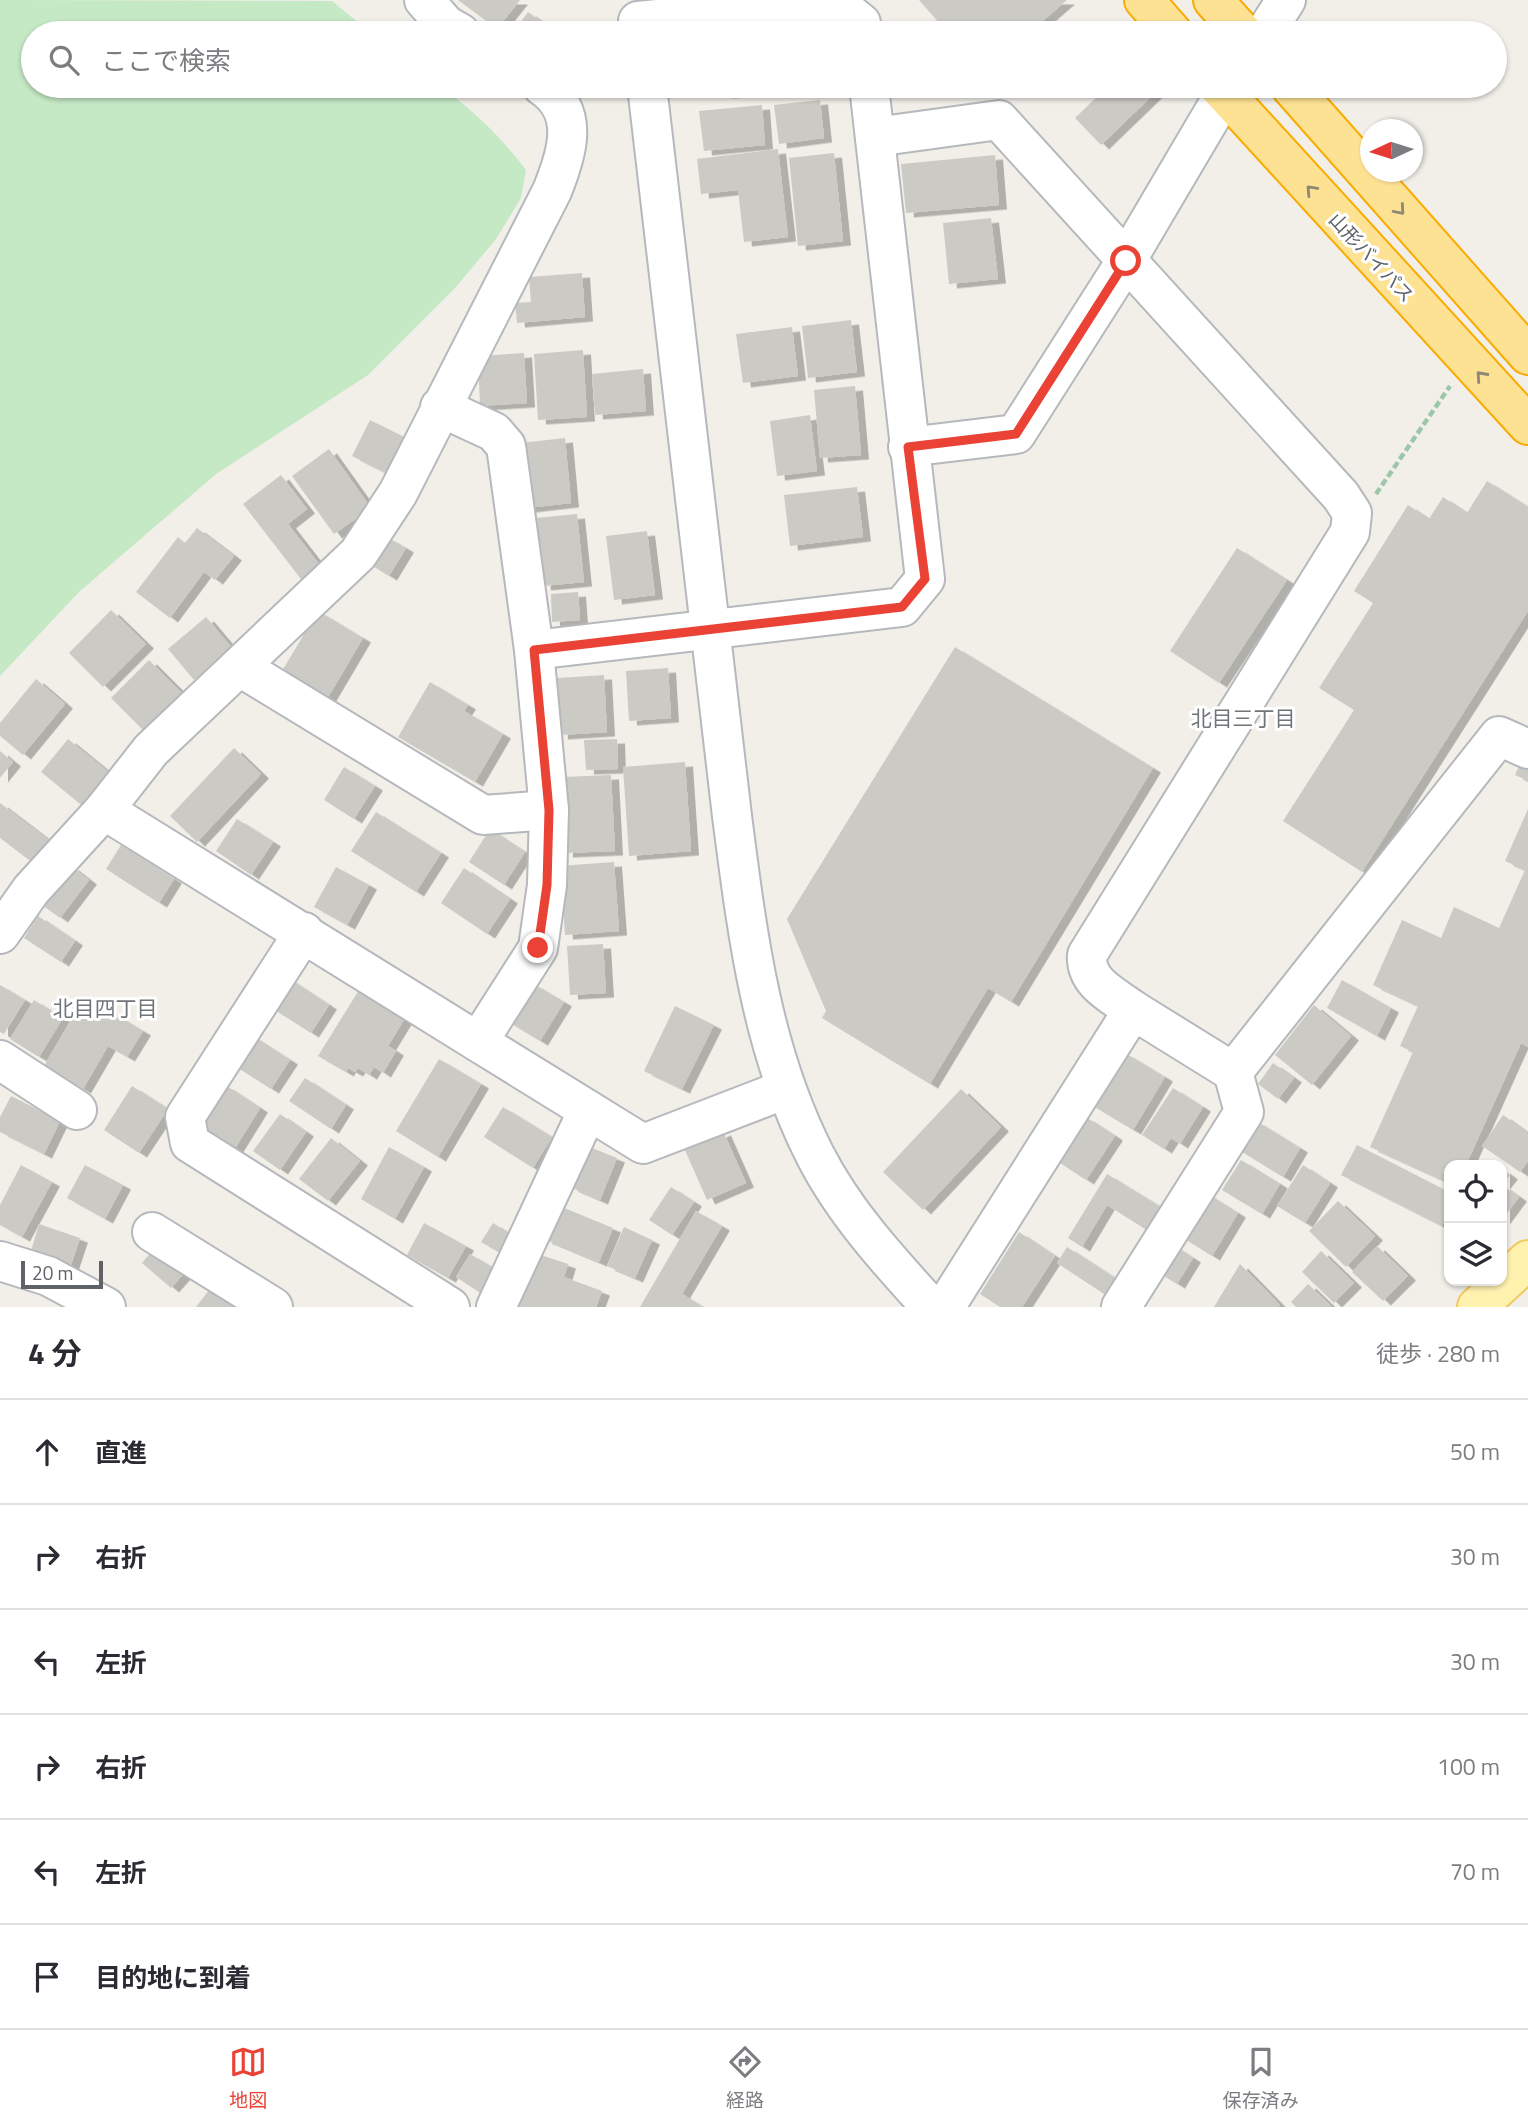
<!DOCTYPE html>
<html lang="ja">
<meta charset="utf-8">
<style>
body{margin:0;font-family:"Titillium Web","Noto Sans JP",sans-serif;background:#f2f2f3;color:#2b2b33}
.controls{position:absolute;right:21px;bottom:21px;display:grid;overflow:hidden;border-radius:14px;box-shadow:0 2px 5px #0004}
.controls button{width:63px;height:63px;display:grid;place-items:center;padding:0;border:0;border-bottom:2px solid #e1e1e2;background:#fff;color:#2b2b33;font:35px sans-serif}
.compass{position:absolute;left:1360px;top:119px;width:63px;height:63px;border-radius:50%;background:#fff;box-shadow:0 2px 5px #0004;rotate:266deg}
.scale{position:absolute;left:21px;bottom:18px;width:82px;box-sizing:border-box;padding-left:7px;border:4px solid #5f6368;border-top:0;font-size:19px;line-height:24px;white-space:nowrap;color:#5f6368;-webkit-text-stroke:5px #fff;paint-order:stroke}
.stop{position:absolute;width:21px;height:21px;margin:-16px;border:5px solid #ea4335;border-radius:50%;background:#fff}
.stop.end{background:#ea4335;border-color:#fff;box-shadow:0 2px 7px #0008}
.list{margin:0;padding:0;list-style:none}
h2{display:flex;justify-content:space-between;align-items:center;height:91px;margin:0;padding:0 28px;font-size:30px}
h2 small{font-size:23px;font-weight:400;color:#7c7c81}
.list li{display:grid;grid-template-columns:46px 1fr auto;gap:21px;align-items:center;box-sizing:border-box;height:105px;padding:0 28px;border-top:2px solid #e1e1e2}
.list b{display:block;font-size:26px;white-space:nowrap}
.list em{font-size:23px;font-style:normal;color:#7c7c81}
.icon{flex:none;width:38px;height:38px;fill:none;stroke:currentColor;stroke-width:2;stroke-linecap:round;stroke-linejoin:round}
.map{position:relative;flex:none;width:1528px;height:1307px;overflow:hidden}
.search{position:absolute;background:#fff;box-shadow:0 2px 5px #0004;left:21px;right:21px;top:21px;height:77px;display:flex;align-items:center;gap:18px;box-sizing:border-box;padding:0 24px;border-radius:38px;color:#7c7c81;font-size:26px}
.sheet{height:721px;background:#fff}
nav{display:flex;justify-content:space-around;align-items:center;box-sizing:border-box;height:98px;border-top:2px solid #e1e1e2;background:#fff;font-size:19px;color:#7c7c81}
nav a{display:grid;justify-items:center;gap:4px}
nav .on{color:#ea4335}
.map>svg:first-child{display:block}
.green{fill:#c5e8c5}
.building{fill:#cccac5;filter:url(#shadow)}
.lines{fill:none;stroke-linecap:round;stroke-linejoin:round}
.minor-casing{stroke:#b5b8bc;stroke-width:42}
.major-casing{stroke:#f2c960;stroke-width:42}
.highway-casing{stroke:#f9ab00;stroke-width:42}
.path{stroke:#9cc7a9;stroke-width:4.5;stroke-dasharray:7 3.5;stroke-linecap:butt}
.minor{stroke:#fff;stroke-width:38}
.major{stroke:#fff2af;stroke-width:38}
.highway{stroke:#fde293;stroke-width:38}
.oneway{stroke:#8e8975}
.route{stroke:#ea4335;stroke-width:9}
.labels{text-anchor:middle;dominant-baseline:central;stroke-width:6;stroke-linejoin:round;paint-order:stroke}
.street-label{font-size:19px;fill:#5f6368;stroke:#fff}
.neighbourhood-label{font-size:21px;fill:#70757a;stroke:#fff}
</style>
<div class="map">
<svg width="1528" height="1307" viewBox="0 0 1528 1307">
<defs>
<filter id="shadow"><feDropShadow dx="8" dy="4.5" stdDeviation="0" flood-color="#0004"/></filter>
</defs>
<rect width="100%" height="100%" fill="#f1efe8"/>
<!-- green -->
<path class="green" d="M0,0L332,1L371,33H33V86H440C472,109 503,139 526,170L521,198L496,239L455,288L368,375L216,474L79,592L0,676Z"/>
<!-- building -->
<g class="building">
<polygon points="458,0 520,0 497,29"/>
<polygon points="919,0 1067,0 1029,33 948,33"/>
<polygon points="528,12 558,33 513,33"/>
<polygon points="804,19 806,33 763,33 762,25"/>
<polygon points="724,86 762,86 762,90 725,94"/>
<polygon points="1108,86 1154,86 1158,90 1101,145 1075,118"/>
<polygon points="820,100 824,138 779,144 774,105"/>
<polygon points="762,105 765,145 704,151 699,111"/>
<polygon points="778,149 788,237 744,242 738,190 701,194 697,159"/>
<polygon points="834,153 843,241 798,246 789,158"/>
<polygon points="995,155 999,205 906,213 901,164"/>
<polygon points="991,218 998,279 949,284 943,223"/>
<polygon points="582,273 585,317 517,323 515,303 531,302 529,277"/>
<polygon points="851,320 857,372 808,378 802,326"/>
<polygon points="792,327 798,376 743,383 736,334"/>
<polygon points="583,350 587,417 538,420 534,354"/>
<polygon points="524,353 527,403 480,406 478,356"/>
<polygon points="643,369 646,411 595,415 592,374"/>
<polygon points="855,386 861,455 820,458 814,390"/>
<polygon points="810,415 817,471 777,476 770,421"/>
<polygon points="370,420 406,438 388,474 352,456"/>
<polygon points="565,438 571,503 527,508 521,443"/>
<polygon points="329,449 371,508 334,534 292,476"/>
<polygon points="281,475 307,509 288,524 322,568 304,583 243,504"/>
<polygon points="1487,481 1528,507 1528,611 1362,872 1283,821 1354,710 1319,688 1373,603 1354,591 1408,505 1429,519 1443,497 1467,513"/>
<polygon points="857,487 863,537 790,546 784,495"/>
<polygon points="577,514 584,582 543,586 536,518"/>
<polygon points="197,528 234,556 215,580 204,572 170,618 136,592 178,537 185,543"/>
<polygon points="647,531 655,595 614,600 606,536"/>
<polygon points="387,537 406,548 389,576 371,565"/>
<polygon points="1237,548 1287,580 1219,683 1170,651"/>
<polygon points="578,592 580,620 552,622 551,594"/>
<polygon points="111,610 146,644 103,687 69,653"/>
<polygon points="318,611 363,638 327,699 282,671"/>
<polygon points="206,617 232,648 194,680 168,649"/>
<polygon points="955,647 1153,768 1011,1002 988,988 930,1084 822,1018 826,1011 787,919"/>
<polygon points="149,660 185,696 147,734 111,698"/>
<polygon points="668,668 671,718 629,721 626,671"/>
<polygon points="604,675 607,732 560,735 557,678"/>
<polygon points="36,679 65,704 23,755 0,736 0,723"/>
<polygon points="430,682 468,705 464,711 503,734 475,782 398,737"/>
<polygon points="68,739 112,775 85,808 41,772"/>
<polygon points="617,739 618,769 586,770 584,740"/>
<polygon points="234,748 261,774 197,842 170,816"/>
<polygon points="0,751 13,762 0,778"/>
<polygon points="1524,755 1528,757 1528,781 1515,775"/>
<polygon points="685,762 691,851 629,856 623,767"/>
<polygon points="344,767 375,786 354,819 324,800"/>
<polygon points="611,775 615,851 565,853 562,777"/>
<polygon points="0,803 50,841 33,863 0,838"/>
<polygon points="1528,809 1528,1047 1521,1043 1466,1165 1449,1165 1449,1183 1370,1147 1413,1052 1400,1046 1418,1006 1373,985 1402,920 1441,938 1454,907 1499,928 1525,870 1505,861"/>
<polygon points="376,812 441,853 416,892 351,851"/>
<polygon points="237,819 273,842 251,875 216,851"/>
<polygon points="490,829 525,852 504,885 469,862"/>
<polygon points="121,845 174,879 159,903 106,869"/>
<polygon points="614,862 619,931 565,935 560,866"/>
<polygon points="71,866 89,880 60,918 42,905"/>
<polygon points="336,867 369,885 347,925 314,907"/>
<polygon points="464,868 510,899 487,934 441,903"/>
<polygon points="38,916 75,941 61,962 24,938"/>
<polygon points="603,944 606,993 570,995 567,946"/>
<polygon points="288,978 329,1005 311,1033 270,1007"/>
<polygon points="1342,980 1391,1008 1377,1036 1327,1008"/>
<polygon points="534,984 564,1002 540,1041 510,1023"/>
<polygon points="0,985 25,1000 4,1034 0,1032"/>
<polygon points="359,990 405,1018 388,1046 396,1051 383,1073 374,1067 369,1075 358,1068 355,1072 348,1068 346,1072 318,1056"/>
<polygon points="85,996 143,1031 127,1057 108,1046 83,1089 44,1066"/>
<polygon points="34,1000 63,1018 39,1057 10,1039"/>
<polygon points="1314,1005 1351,1036 1312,1085 1275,1055"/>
<polygon points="675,1006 714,1025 682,1089 644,1071"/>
<polygon points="251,1035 290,1060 271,1089 232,1064"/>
<polygon points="1125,1053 1165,1077 1133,1130 1093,1106"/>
<polygon points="439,1059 481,1084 438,1157 396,1131"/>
<polygon points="1273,1063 1294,1078 1278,1099 1258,1084"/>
<polygon points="305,1078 346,1105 331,1129 289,1101"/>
<polygon points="225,1085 260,1108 234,1150 198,1127"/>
<polygon points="132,1086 168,1109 139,1153 104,1130"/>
<polygon points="1173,1088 1203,1107 1180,1144 1171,1138 1164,1149 1142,1135"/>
<polygon points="961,1089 1001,1127 923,1210 883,1172"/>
<polygon points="11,1096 60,1121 44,1154 0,1132 0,1117"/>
<polygon points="503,1107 552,1137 533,1168 484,1137"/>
<polygon points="280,1114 306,1132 280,1170 253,1151"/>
<polygon points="1503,1115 1528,1133 1528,1161 1520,1172 1482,1146"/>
<polygon points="1086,1117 1115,1136 1086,1180 1057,1161"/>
<polygon points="1256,1121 1300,1148 1283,1177 1239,1150"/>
<polygon points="723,1131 746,1183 707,1200 684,1148"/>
<polygon points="331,1138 360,1161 328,1201 299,1179"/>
<polygon points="1357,1145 1449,1192 1449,1211 1442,1226 1341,1175"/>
<polygon points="587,1146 617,1158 600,1200 570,1187"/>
<polygon points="389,1147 424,1167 395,1219 361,1199"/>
<polygon points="1241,1160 1280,1184 1262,1214 1222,1190"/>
<polygon points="21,1165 52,1182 22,1237 0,1225 0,1205"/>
<polygon points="85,1165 123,1185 105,1219 67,1198"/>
<polygon points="1303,1165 1330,1183 1305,1223 1277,1206"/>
<polygon points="1502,1169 1510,1175 1502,1185 1519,1197 1502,1220"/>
<polygon points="1107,1174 1164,1209 1150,1232 1107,1205 1082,1247 1068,1238"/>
<polygon points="671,1187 694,1202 672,1235 649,1220"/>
<polygon points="1206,1193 1238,1213 1212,1256 1180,1236"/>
<polygon points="1338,1201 1375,1236 1346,1267 1309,1231"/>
<polygon points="557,1205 613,1228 599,1262 544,1239"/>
<polygon points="696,1211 722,1226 682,1294 703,1307 640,1307"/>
<polygon points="424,1223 466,1246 448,1278 407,1255"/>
<polygon points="493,1223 511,1234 500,1253 481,1242"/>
<polygon points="39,1224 80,1238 71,1265 31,1251"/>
<polygon points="624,1227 652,1240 635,1278 607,1266"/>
<polygon points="1019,1232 1055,1256 1022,1307 1000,1307 980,1294"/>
<polygon points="158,1244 188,1269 171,1288 142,1263"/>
<polygon points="1173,1245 1193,1258 1177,1284 1156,1271"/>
<polygon points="1377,1246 1408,1276 1383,1301 1352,1272"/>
<polygon points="1067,1247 1118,1280 1107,1296 1057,1263"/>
<polygon points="1321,1251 1354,1283 1334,1303 1302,1272"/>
<polygon points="535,1253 568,1264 564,1277 602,1291 596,1307 517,1307"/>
<polygon points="470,1254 497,1270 482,1294 456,1277"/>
<polygon points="1240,1264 1280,1305 1278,1307 1214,1307"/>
<polygon points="215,1282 246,1307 196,1307"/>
<polygon points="1308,1284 1332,1307 1296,1307 1291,1302"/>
</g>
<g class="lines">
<defs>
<g id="minor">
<polyline points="424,0 446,25 460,33"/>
<polyline points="638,21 834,1 861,23 862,33"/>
<polyline points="1265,33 1286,0"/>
<path d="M647,86L732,816C747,932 761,1049 815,1155C844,1212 888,1260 931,1307"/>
<path d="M875,137L999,120L1341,496L1352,513L1350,532L1087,955C1085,983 1113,995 1133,1010L945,1307"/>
<polyline points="440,407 494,432 506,446 534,650 549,810 547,885 538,948 478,1042 643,1144 786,1089"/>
<polyline points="908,447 1016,434 1126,261 1225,93"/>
<polyline points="534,650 902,607 925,579 869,86"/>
<polyline points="240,667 483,815 549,810"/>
<polyline points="104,810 478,1042"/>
<polyline points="304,932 185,1117 190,1143 450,1307"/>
<path d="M0,934L31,890L104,810L151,750L358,554L398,493L552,191C567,154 581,112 542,86"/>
<polyline points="1133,1010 1233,1072"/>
<polyline points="0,1060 77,1110"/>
<polyline points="152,1232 273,1307"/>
<polyline points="0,1261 48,1276 106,1307"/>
<polyline points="496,1307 588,1110"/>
<polyline points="1121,1307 1244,1112 1233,1072 1499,736 1528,749"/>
</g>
<polyline id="major" points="1477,1307 1528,1260"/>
<g id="highway">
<polyline points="1144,0 1173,33"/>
<polyline points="1213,0 1243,33"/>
<polyline points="1218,86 1528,425"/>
<polyline points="1290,86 1528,355"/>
</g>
</defs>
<!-- minor casing -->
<use href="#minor" class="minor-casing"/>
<!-- major casing -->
<use href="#major" class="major-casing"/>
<!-- highway casing -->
<use href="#highway" class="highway-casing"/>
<!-- path -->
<polyline class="path" points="1376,494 1450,386"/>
<!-- minor -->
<use href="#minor" class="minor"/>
<!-- major -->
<use href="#major" class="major"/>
<!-- highway -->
<use href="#highway" class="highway"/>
</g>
<!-- one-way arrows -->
<defs><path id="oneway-chevron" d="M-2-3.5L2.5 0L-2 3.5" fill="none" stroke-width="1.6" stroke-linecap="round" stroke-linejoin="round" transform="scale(1.75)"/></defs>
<g class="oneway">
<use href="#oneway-chevron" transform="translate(1311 190) rotate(-133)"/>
<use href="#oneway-chevron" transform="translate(1400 210) rotate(49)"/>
<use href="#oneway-chevron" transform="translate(1481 376) rotate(-132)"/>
</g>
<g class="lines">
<!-- route -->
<polyline class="route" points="538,948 547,885 549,810 534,650 902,607 925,579 908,447 1016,434 1126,261"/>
</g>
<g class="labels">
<!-- street labels -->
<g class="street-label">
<text transform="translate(1372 257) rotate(47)">山形バイパス</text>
</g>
<!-- neighbourhood labels -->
<g class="neighbourhood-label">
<text x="1243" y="718">北目三丁目</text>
<text x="105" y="1008">北目四丁目</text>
</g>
</g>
</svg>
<div class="controls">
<button><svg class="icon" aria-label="locate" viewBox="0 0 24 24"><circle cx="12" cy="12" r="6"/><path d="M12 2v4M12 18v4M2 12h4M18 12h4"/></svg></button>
<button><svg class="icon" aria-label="layers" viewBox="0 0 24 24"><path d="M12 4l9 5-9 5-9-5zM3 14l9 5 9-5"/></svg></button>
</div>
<svg class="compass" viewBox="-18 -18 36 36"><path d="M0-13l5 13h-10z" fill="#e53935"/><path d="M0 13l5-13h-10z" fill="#7c7c81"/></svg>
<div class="scale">20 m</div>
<div class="stop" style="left:1126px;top:261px"></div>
<div class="stop end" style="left:538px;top:948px"></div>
<div class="search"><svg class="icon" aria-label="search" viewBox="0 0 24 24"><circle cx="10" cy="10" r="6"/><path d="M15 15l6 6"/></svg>ここで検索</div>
</div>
<section class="sheet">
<h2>4 分<small>徒歩 · 280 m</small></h2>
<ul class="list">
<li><svg class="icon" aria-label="ahead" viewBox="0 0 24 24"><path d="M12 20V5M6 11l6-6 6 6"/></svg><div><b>直進</b></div><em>50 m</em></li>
<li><svg class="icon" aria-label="right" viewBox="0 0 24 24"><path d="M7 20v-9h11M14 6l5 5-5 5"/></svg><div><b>右折</b></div><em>30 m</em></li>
<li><svg class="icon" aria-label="left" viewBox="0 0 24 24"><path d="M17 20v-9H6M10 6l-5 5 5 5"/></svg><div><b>左折</b></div><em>30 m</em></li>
<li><svg class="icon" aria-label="right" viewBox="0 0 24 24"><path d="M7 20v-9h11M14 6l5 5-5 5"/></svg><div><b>右折</b></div><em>100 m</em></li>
<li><svg class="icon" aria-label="left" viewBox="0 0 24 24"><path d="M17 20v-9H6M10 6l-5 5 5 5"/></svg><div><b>左折</b></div><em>70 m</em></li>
<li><svg class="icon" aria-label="arrive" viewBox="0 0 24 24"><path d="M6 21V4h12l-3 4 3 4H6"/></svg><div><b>目的地に到着</b></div></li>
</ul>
</section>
<nav>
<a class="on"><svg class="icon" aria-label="map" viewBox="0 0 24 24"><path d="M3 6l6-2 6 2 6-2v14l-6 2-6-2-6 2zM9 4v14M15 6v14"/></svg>地図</a>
<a><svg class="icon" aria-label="directions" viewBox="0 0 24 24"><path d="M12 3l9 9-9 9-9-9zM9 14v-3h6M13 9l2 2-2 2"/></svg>経路</a>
<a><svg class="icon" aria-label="saved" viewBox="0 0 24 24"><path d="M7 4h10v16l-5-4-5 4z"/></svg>保存済み</a>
</nav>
